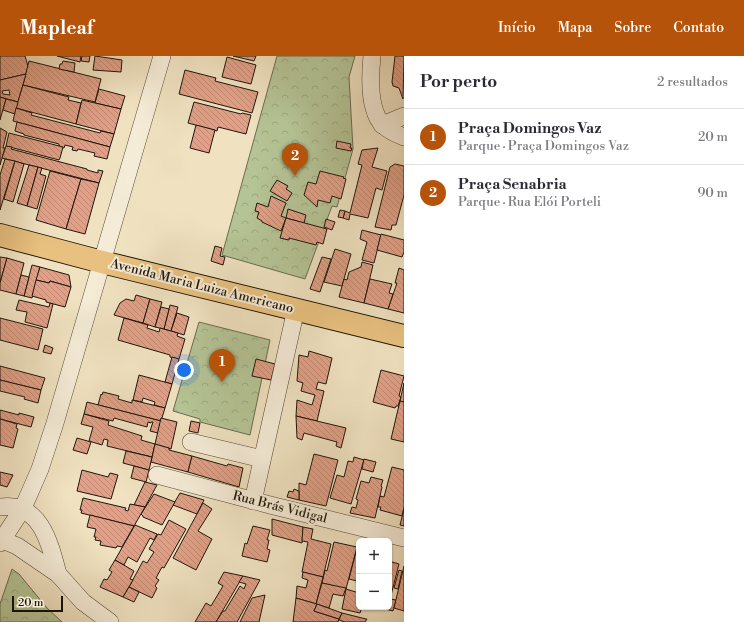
<!DOCTYPE html>
<html lang="pt">
<meta charset="utf-8">
<style>
body{margin:0;font-family:"Libre Bodoni",serif;background:#f7f7f7;color:#2b2b33}
.controls{position:absolute;right:12px;bottom:12px;display:grid;overflow:hidden;border-radius:6px;box-shadow:0 1px 3px #0004}
.controls button{width:36px;height:36px;display:grid;place-items:center;padding:0;border:0;border-bottom:1px solid #e1e1e2;background:#fff;color:#2b2b33;font:20px sans-serif}
.scale{position:absolute;left:12px;bottom:10px;width:51px;box-sizing:border-box;padding-left:4px;border:2px solid #1e1508;border-top:0;font-size:11px;line-height:14px;white-space:nowrap;color:#1e1508;-webkit-text-stroke:3px #f5ecd7;paint-order:stroke}
.you{position:absolute;left:184px;top:314px;width:14px;height:14px;margin:-10px;border:3px solid #fff;border-radius:50%;background:#1a73e8;box-shadow:0 0 0 6px #1a73e833}
.badge{display:grid;place-items:center;width:26px;height:26px;border-radius:50%;background:#b45309;color:#fff;font-size:13px;font-weight:700}
.pin{position:absolute;translate:-50% -33px;filter:drop-shadow(0 1px 2px #0008)}
.pin::after{content:'';position:absolute;top:21px;width:14px;height:12px;background:inherit;clip-path:polygon(0 0,100% 0,50% 100%)}
.list{margin:0;padding:0;list-style:none}
h2{display:flex;justify-content:space-between;align-items:center;height:52px;margin:0;padding:0 16px;font-size:17px}
h2 small{font-size:13px;font-weight:400;color:#7c7c81}
.list li{display:grid;grid-template-columns:26px 1fr auto;gap:12px;align-items:center;box-sizing:border-box;height:56px;padding:0 16px;border-top:1px solid #e1e1e2}
.list b{display:block;font-size:15px;white-space:nowrap}
.list p{margin:0;font-size:13px;white-space:nowrap;color:#7c7c81}
.list em{font-size:13px;font-style:normal;color:#7c7c81}
.map{position:relative;flex:none;width:404px;height:566px;overflow:hidden}
header{display:flex;align-items:center;gap:24px;box-sizing:border-box;height:56px;padding:0 20px;background:#b45309;color:#fff}
header strong{font-size:19px}
nav{display:flex;gap:22px;margin-inline-start:auto;font-size:14px}
main{display:flex}
aside{flex:1;background:#fff}
.map>svg:first-child{display:block}
.forest{fill:url(#forest-crowns);stroke:#6a6c4f}
.building{fill:url(#building-back-hatch);stroke:#1e1508;fill-rule:evenodd}
.lines{fill:none;stroke-linecap:round;stroke-linejoin:round}
.minor-casing{stroke:#524836;stroke-width:18}
.major-casing{stroke:#1e1508;stroke-width:24}
.minor{stroke:#f5ecd7;stroke-width:17}
.major{stroke:#e8c180;stroke-width:22}
.labels{text-anchor:middle;dominant-baseline:central;stroke-width:4;stroke-linejoin:round;paint-order:stroke}
.street-label{font-size:13px;fill:#1e1508;stroke:#f5ecd7}
</style>
<header>
<strong>Mapleaf</strong>
<nav><a>Início</a><a>Mapa</a><a>Sobre</a><a>Contato</a></nav>
</header>
<main>
<div class="map">
<svg width="404" height="566" viewBox="0 0 404 566">
<defs>
<pattern id="forest-crowns" width="20" height="18" patternUnits="userSpaceOnUse"><rect width="20" height="18" fill="#b5c496"/><path d="M2 6a3 3 0 1 1 6 0M12 15a3 3 0 1 1 6 0" fill="none" stroke="#9ba880"/></pattern>
<pattern id="building-back-hatch" width="6" height="6" patternUnits="userSpaceOnUse"><rect width="6" height="6" fill="#e1a087"/><path d="M-1 5l2 2M0 0l6 6M5-1l2 2" fill="none" stroke="#c18973"/></pattern>
</defs>
<rect width="100%" height="100%" fill="#f0e2c1"/>
<filter id="stains"><feTurbulence type="fractalNoise" baseFrequency=".005" numOctaves="4"/><feColorMatrix values="0 0 0 0 .2 0 0 0 0 .09 0 0 0 0 .02 0 0 0 .5 -.17"/></filter>
<radialGradient id="worn" r=".72"><stop offset=".6" stop-color="#630" stop-opacity="0"/><stop offset="1" stop-color="#630" stop-opacity=".3"/></radialGradient>
<!-- forest -->
<g class="forest">
<polygon points="277,0 355,0 349,21 353,93 337,151 332,150 305,223 222,199"/>
<polygon points="199,266 270,284 250,379 200,366 200,363 173,355"/>
<polygon points="12,513 19,518 47,552 62,566 0,566 0,548"/>
</g>
<!-- building -->
<g class="building">
<polygon points="0,0 25,0 28,10 26,18 0,24"/>
<polygon points="57,0 81,0 80,6"/>
<polygon points="82,0 90,0 89,6 81,5"/>
<polygon points="95,0 122,4 121,16 93,14"/>
<polygon points="233,0 256,0 254,5"/>
<polygon points="395,0 404,0 403,43 399,32 393,30 392,26"/>
<polygon points="227,1 256,9 251,28 222,21"/>
<polygon points="29,5 101,23 95,46 23,29"/>
<polygon points="63,5 75,7 74,16 59,13 60,8 62,8"/>
<polygon points="185,14 216,22 215,25 258,36 252,57 179,38"/>
<path d="M26,18L18,46L0,41V24ZM9,34L10,39L3,38L2,35Z"/>
<polygon points="23,29 69,41 68,44 81,47 76,68 16,52"/>
<polygon points="99,33 125,40 121,53 95,47"/>
<polygon points="0,41 6,43 0,64"/>
<polygon points="6,43 18,46 15,58 3,54"/>
<polygon points="82,44 121,53 114,78 76,68"/>
<polygon points="194,46 241,58 242,57 251,59 246,78 218,71 217,75 188,67"/>
<polygon points="16,52 32,57 31,59 100,77 101,75 114,78 110,91 13,65"/>
<polygon points="17,66 110,91 107,103 94,100 95,97 78,93 77,95 72,94 73,91 65,89 64,92 59,90 59,88 24,79 24,78 15,75"/>
<polygon points="196,69 215,74 209,97 190,92"/>
<polygon points="0,72 7,76 3,92 5,92 0,109"/>
<polygon points="9,77 63,91 60,102 59,104 6,90"/>
<polygon points="337,85 351,88 350,92 352,92 351,95 336,92"/>
<polygon points="6,90 12,91 11,93 87,113 87,114 98,117 98,114 103,115 99,127 2,102"/>
<polygon points="378,92 372,111 387,115 382,134 376,132 368,162 350,158 349,164 343,162 345,155 350,157 362,109 358,108 362,94"/>
<polygon points="5,103 15,105 0,154 0,119"/>
<polygon points="15,105 24,108 13,146 4,143"/>
<polygon points="395,108 404,110 404,139 396,169 392,169 391,174 375,171 390,111"/>
<polygon points="29,109 38,111 27,150 17,147"/>
<polygon points="38,111 42,112 40,118 46,120 37,153 27,150"/>
<polygon points="50,115 81,123 66,173 36,164"/>
<polygon points="320,115 344,121 343,122 346,123 341,143 332,140 330,147 318,144 317,151 304,139 308,126 316,128"/>
<polygon points="81,123 99,127 85,178 66,173"/>
<polygon points="277,124 288,130 286,133 292,137 287,145 270,135"/>
<polygon points="271,140 286,147 281,160 286,162 281,175 262,166 262,165 257,162 259,156 255,155 257,147 268,151"/>
<polygon points="288,153 306,159 304,167 286,162"/>
<polygon points="340,154 345,155 343,162 338,161"/>
<polygon points="286,162 327,173 323,188 317,186 316,189 289,182 289,184 280,182"/>
<polygon points="326,163 335,166 332,174 324,171"/>
<polygon points="362,174 381,179 374,207 362,204 367,186 360,183"/>
<polygon points="381,178 404,184 404,196 402,201 377,194"/>
<polygon points="215,190 222,192 220,200 225,201 223,209 211,205"/>
<polygon points="335,193 351,198 342,230 324,226"/>
<polygon points="0,201 7,202 0,227"/>
<polygon points="322,201 331,203 320,236 310,233"/>
<polygon points="7,202 24,207 16,238 0,234 0,227"/>
<polygon points="362,206 373,209 364,247 339,241 344,223 347,224 349,216 361,211"/>
<polygon points="32,209 40,211 32,242 24,240"/>
<polygon points="40,211 69,219 71,231 50,225 49,227 36,224"/>
<polygon points="399,212 404,214 404,257 388,253 397,227 395,227"/>
<polygon points="21,219 29,221 24,240 16,238"/>
<polygon points="370,223 392,228 389,237 393,238 388,253 364,247"/>
<polygon points="36,224 49,227 50,225 71,231 65,251 46,246 46,244 32,240"/>
<polygon points="136,239 150,243 143,267 114,259 120,247 126,243 134,245"/>
<polygon points="150,243 162,246 155,271 143,267"/>
<polygon points="19,244 49,251 50,247 53,248 47,272 25,266 27,256 16,254"/>
<polygon points="170,249 178,251 171,275 164,273"/>
<polygon points="161,251 169,253 164,273 155,271"/>
<polygon points="177,257 189,261 184,279 171,275"/>
<polygon points="0,262 43,273 38,294 0,284"/>
<polygon points="124,262 148,269 147,272 159,276 160,272 178,277 177,280 185,283 179,303 170,301 170,299 118,284"/>
<polygon points="45,289 53,292 51,298 43,296"/>
<polygon points="309,295 332,302 326,328 318,326 316,333 324,335 317,365 296,360 297,344 312,349 315,339 301,335 303,327 297,325 299,299 308,301"/>
<polygon points="172,301 179,303 172,328 165,326"/>
<polygon points="256,303 275,308 271,324 252,320"/>
<polygon points="0,310 45,322 41,334 0,324"/>
<polygon points="381,314 404,320 399,340 401,341 398,350 396,350 395,352 373,346"/>
<polygon points="139,319 172,328 165,352 154,349 155,346 143,342 142,346 133,344"/>
<polygon points="0,324 41,334 38,347 24,343 25,341 0,335"/>
<polygon points="404,327 404,346 400,345"/>
<polygon points="103,336 119,340 118,343 132,347 132,344 165,352 161,365 98,349 101,338 102,339"/>
<polygon points="400,345 404,346 404,386 391,383"/>
<polygon points="87,346 161,365 158,377 150,375 153,366 151,366 151,367 148,366 147,371 114,362 113,365 84,358"/>
<polygon points="0,354 19,359 19,357 34,361 31,371 0,363"/>
<polygon points="84,358 109,365 108,369 142,380 141,384 155,388 152,401 107,390 108,384 104,383 102,389 89,385 93,371 81,368"/>
<polygon points="296,360 346,372 341,392 336,390 337,386 304,377 302,384 297,382"/>
<polygon points="161,362 177,366 171,393 155,388"/>
<polygon points="0,363 17,368 16,372 18,373 13,392 0,389"/>
<polygon points="191,365 200,367 198,377 189,375"/>
<polygon points="77,382 91,386 87,398 73,394"/>
<polygon points="155,388 169,392 169,394 192,400 188,416 151,406"/>
<polygon points="126,395 152,401 149,414 123,407"/>
<polygon points="314,398 338,404 326,450 299,444 299,427 306,429"/>
<polygon points="192,400 227,410 228,408 243,412 239,431 188,416"/>
<polygon points="354,401 364,404 351,448 330,442 337,419 344,421 348,405 353,406"/>
<polygon points="364,403 376,406 373,416 362,413"/>
<polygon points="134,410 149,414 146,426 131,422"/>
<polygon points="392,411 404,414 404,451 402,460 380,454 381,451 378,451 380,440 384,441"/>
<polygon points="82,414 108,421 110,417 118,419 111,443 77,435"/>
<polygon points="0,416 13,419 7,431 0,429"/>
<polygon points="371,421 383,424 381,430 382,431 375,462 350,457 352,451 356,452 358,444 356,443 361,425 369,427"/>
<polygon points="145,426 157,429 145,451 134,449"/>
<polygon points="294,433 299,435 299,444 287,441 289,435 293,436"/>
<polygon points="180,437 204,444 197,458 173,449"/>
<polygon points="154,438 175,446 162,469 143,461 143,460 141,458"/>
<polygon points="83,442 126,452 125,454 128,455 130,448 145,451 134,470 81,457 82,454 80,454"/>
<polygon points="203,447 212,453 198,475 212,483 196,514 173,502"/>
<polygon points="404,453 404,470 400,469"/>
<polygon points="90,459 134,470 122,491 117,490 116,492 100,489 101,485 95,484 96,481 94,481 96,473 87,471"/>
<polygon points="272,463 303,471 302,487 272,479"/>
<polygon points="169,464 186,473 164,512 162,511 156,522 159,524 155,530 157,532 152,542 129,531 143,505 147,507 154,496 149,493 158,478 161,479"/>
<polygon points="135,469 157,478 154,484 150,482 137,506 128,501 124,509 115,504"/>
<polygon points="253,470 270,474 267,484 269,484 267,493 270,494 267,506 242,500 245,487 247,488"/>
<polygon points="303,471 313,473 311,483 331,488 323,521 302,516 308,486 302,485"/>
<polygon points="334,486 357,491 346,533 322,527 325,514 327,515"/>
<polygon points="356,496 359,497 359,528 356,527 357,525 349,523"/>
<polygon points="115,504 134,515 130,523 133,524 123,541 100,531 104,523 107,524 112,516 109,514"/>
<polygon points="389,505 399,508 390,543 396,544 393,555 377,551 389,551"/>
<polygon points="404,510 404,555 394,552"/>
<polygon points="399,514 402,515 398,533 394,532"/>
<polygon points="224,516 243,520 216,566 195,566 206,547 211,550 223,530 218,527"/>
<polygon points="303,516 323,521 316,548 296,542 297,530 306,532 308,524 302,522"/>
<polygon points="243,520 260,524 237,566 216,566 223,555 225,555 240,530 244,533 246,528 239,526"/>
<polygon points="322,527 346,532 343,540 333,538 329,552 316,548"/>
<polygon points="129,531 139,536 134,546 123,541"/>
<polygon points="346,533 359,537 358,547 359,551 362,551 360,557 342,553"/>
<polygon points="265,539 259,566 240,566 252,542"/>
<polygon points="296,542 317,548 314,555 339,563 338,566 293,566"/>
<polygon points="317,548 342,557 339,563 314,555"/>
<polygon points="342,557 366,563 367,563 365,566 345,566 339,564"/>
</g>
<g class="lines">
<defs>
<g id="minor">
<path d="M372,0C370,20 368,54 383,69C389,75 396,78 404,81"/>
<polyline points="382,69 404,60"/>
<polyline points="191,386 262,403"/>
<polyline points="157,419 270,449 404,482"/>
<polyline points="253,445 296,253"/>
<path d="M0,451C40,445 50,487 58,518"/>
<polyline points="0,483 17,490 58,518 83,546 110,566"/>
<polyline points="0,487 23,452 40,413 55,367 162,0"/>
</g>
<polyline id="major" points="0,179 102,206 404,280"/>
</defs>
<!-- minor casing -->
<use href="#minor" class="minor-casing"/>
<!-- major casing -->
<use href="#major" class="major-casing"/>
<!-- minor -->
<use href="#minor" class="minor"/>
<!-- major -->
<use href="#major" class="major"/>
</g>
<g class="labels">
<!-- street labels -->
<g class="street-label">
<text transform="translate(202 230) rotate(14)">Avenida Maria Luiza Americano</text>
<text transform="translate(280 451) rotate(14)">Rua Brás Vidigal</text>
</g>
</g>
<rect width="100%" height="100%" filter="url(#stains)"/>
<rect width="100%" height="100%" fill="url(#worn)"/>
</svg>
<div class="controls">
<button>+</button>
<button>−</button>
</div>
<div class="scale">20 m</div>
<div class="you"></div>
<div class="pin badge" style="left:222px;top:326px">1</div>
<div class="pin badge" style="left:295px;top:120px">2</div>
</div>
<aside>
<h2>Por perto<small>2 resultados</small></h2>
<ul class="list">
<li><span class="badge">1</span><div><b>Praça Domingos Vaz</b><p>Parque · Praça Domingos Vaz</p></div><em>20 m</em></li>
<li><span class="badge">2</span><div><b>Praça Senabria</b><p>Parque · Rua Elói Porteli</p></div><em>90 m</em></li>
</ul>
</aside>
</main>
